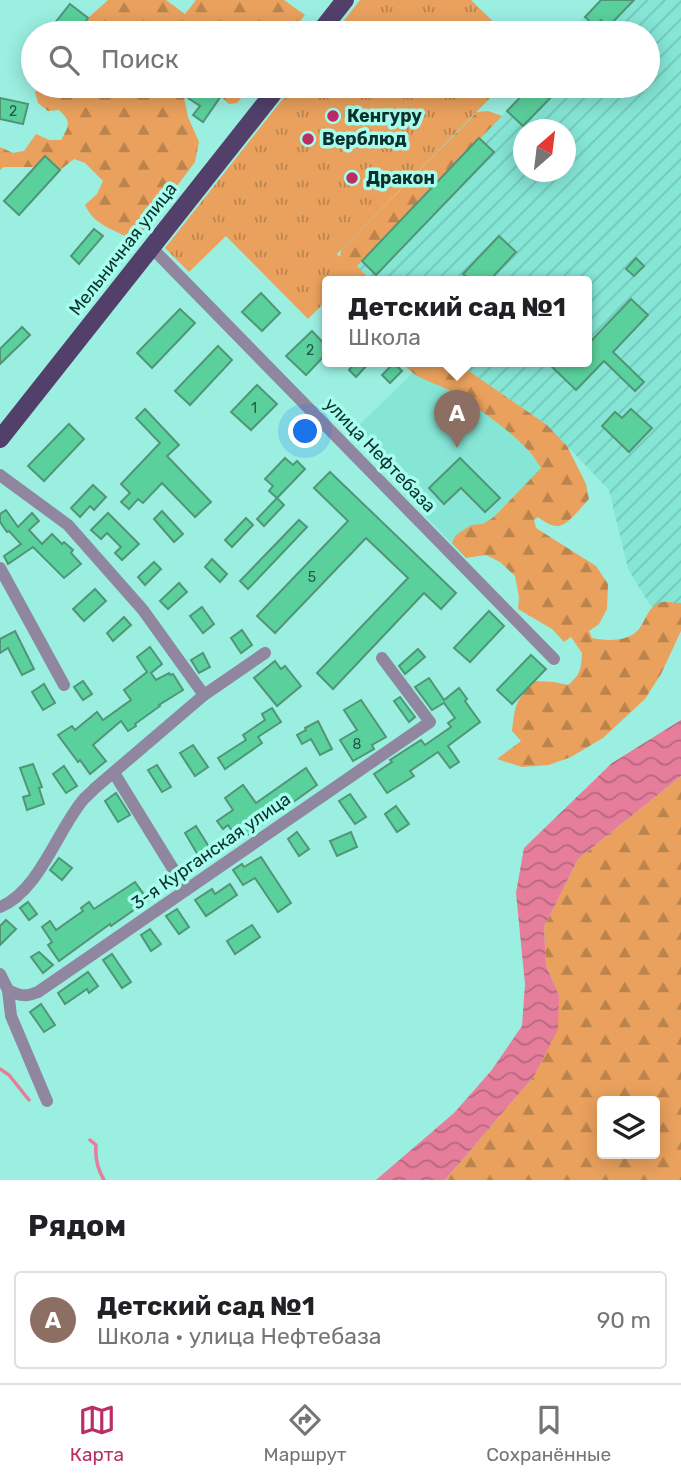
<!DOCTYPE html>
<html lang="ru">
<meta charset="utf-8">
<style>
body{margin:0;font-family:Rubik,sans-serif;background:#f2f2f2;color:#202124}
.controls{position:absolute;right:21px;bottom:21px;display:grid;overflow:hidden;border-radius:7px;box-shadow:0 4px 18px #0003}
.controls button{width:63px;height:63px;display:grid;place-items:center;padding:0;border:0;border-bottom:2px solid #e0e0e0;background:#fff;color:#202124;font:35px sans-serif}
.compass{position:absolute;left:513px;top:119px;width:63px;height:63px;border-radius:50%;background:#fff;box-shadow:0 4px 18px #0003;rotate:28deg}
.you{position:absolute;left:306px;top:432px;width:24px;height:24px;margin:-18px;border:5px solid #fff;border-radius:50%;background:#1a73e8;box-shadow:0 0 0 10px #1a73e833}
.badge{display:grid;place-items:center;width:46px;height:46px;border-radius:50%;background:#ba2e65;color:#fff;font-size:23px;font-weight:700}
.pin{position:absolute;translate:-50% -58px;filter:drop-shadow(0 2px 4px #0008)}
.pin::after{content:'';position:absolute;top:37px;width:24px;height:21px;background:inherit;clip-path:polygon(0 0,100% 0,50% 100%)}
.popup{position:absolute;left:322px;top:276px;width:270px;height:91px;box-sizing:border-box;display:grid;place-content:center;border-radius:7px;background:#fff;filter:drop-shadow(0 2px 5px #0005);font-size:23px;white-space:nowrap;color:#757577}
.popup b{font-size:26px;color:#202124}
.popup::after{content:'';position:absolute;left:50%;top:100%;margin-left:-14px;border:14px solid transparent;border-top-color:#fff}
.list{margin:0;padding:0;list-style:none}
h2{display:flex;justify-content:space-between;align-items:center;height:91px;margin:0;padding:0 28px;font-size:30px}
h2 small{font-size:23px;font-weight:400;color:#757577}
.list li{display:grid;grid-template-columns:46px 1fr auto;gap:21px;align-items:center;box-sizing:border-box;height:98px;margin:0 14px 14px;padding:0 14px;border:2px solid #e0e0e0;border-radius:7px}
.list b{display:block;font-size:26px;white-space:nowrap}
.list p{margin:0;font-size:23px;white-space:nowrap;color:#757577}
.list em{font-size:23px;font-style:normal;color:#757577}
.icon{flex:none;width:38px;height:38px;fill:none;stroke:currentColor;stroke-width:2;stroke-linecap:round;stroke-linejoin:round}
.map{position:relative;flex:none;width:681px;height:1180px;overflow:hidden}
.search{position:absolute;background:#fff;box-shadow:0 4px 18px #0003;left:21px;right:21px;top:21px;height:77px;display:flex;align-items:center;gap:18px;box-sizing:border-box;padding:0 24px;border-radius:38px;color:#757577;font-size:26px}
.sheet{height:203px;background:#fff}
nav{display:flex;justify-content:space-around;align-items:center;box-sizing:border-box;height:98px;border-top:2px solid #e0e0e0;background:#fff;font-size:19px;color:#757577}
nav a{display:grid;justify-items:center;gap:4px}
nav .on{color:#ba2e65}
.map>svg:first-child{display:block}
.built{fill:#85e6d6}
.industrial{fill:url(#industrial-furrows);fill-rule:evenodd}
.forest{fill:url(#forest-firs);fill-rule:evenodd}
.park{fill:url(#park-tufts)}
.water{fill:url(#water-waves)}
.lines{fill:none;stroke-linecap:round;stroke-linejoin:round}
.stream{stroke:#e57d9b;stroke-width:3.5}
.building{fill:#5ad19d;stroke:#519576;stroke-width:2}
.street{stroke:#90869f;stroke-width:12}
.primary{stroke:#52406b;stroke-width:18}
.poi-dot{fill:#ba2e65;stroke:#a7fdee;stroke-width:2.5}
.labels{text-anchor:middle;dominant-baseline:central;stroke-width:7;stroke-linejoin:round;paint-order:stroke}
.number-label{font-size:14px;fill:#205a49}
.poi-label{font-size:18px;font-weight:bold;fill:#0d322d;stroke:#a7fdee;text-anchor:start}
.street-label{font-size:18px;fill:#0d322d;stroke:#a7fdee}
</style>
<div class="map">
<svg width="681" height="1180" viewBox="0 0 681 1180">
<defs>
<pattern id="industrial-furrows" width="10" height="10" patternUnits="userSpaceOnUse" patternTransform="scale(1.75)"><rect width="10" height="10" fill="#85e6d6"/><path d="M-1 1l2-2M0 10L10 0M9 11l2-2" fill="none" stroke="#72c6b8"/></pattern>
<pattern id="forest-firs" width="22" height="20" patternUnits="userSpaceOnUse" patternTransform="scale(1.75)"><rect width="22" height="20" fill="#eaa15d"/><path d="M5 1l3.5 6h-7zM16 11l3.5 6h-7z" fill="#bc844d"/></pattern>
<pattern id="park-tufts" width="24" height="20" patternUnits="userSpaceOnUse" patternTransform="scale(1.75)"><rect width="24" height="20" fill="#eaa15d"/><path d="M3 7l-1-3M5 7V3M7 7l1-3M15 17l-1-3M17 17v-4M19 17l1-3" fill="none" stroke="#bc844d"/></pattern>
<pattern id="water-waves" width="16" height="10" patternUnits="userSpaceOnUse" patternTransform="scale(1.75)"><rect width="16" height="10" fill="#e57d9b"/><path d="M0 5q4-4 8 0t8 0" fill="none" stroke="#b8677f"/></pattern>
</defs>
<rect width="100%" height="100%" fill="#9aefe1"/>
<!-- built -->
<polygon class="built" points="424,362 560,467 466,558 403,493 409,487 354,430"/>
<!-- industrial -->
<path class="industrial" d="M601,0H681V609L668,617L650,605L628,569L609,490L547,425L456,362H586V282H372L356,266L531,86H648V33H569ZM524,130H566V172H524Z"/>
<!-- forest -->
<g class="forest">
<polygon points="108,0 166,0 185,14 196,0 284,0 305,15 291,33 165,33 150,22 141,33 77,33 88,18"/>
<path d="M39,86H184V97L188,117L199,142L195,162L141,234L130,239C112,228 95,226 85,205L97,194L103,181L85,163L74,159L60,170L45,157L35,167H4L0,170V147L13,153L24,151L36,134L49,140H61C69,126 72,122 59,110L48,111L38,103L35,92Z"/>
<polygon points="213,86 251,86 237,103 229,104 216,92"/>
<polygon points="488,111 502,116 357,266 372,282 336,282 341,250 477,112"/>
<path d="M403,362H456L547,425L567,446L586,484L589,499C583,505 568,525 559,526C551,527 544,521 538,517L534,520L536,528L596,566L608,584L607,609L599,624L589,631L592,638C607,641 629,642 639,629C646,620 648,607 659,603C665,600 674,603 681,603V631L661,674L645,699L603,738L571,757L549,765L522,767L497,759L521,741L512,731C515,704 516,700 535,681L554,682L568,685C581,674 581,669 582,653L571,637L564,642L552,629L518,609L519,597L515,576L500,562L486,555L466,558L452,543L456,535L471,525L483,524L494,517L541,468C537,462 533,455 528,450C510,430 472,404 449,390C433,382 412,378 403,362Z"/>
<path d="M681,776V1180H445L534,1076L559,995L546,966L544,927L578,859ZM602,1101H655V1154H602Z"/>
</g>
<!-- park -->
<g class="park">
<polygon points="360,0 471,0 505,33 334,33"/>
<polygon points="293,86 489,86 496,92 337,254 355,273 346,282 328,282 327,300 308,319 226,236 189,272 165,248"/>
</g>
<!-- water -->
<polygon class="water" points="681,720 681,776 578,859 544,927 546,966 559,995 558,1029 534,1076 445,1180 376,1180 454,1113 491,1071 522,1026 525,984 516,893 524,848 612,763"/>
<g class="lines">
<!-- stream -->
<g class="stream">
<polyline points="0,1069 9,1075 29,1100"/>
<path d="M90,1140L96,1145C95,1157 98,1170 104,1180"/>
</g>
</g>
<!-- building -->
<g class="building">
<polygon points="601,0 634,0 608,27 601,20 595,26 585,17"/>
<polygon points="70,4 88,18 77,33 47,33"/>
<polygon points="196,86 206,86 221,96 203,122 193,115 200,106 188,98"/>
<polygon points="531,86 562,86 523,126 507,111"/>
<polygon points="0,98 28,104 23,124 0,119"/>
<polygon points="479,138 494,152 376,275 362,261"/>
<polygon points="45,156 60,170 19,215 4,201"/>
<polygon points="94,229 103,236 79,264 71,256"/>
<polygon points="499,236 516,252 488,282 471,282 463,274"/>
<polygon points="636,258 644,266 634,276 626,269"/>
<polygon points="261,293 280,313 262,331 242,312"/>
<polygon points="631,299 648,315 613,352 644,382 635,391 604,361 576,390 547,362 586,362 586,335 592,340"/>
<polygon points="180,309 195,323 152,368 137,353"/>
<polygon points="22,327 30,335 0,364 0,349"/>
<polygon points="312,331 327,347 327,353 306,375 286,356"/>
<polygon points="218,346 232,360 190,405 175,391"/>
<polygon points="356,362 370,362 356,377 349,370"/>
<polygon points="394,363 402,371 390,383 382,375"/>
<polygon points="257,385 277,404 251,430 231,412"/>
<polygon points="145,409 179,445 167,456 211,502 195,517 162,483 143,503 138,499 129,509 121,502 130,493 121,484 160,443 136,418"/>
<polygon points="631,409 652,428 629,452 602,426 615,412 622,418"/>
<polygon points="69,424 84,439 44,481 28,466"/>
<polygon points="285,458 293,465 297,461 305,469 277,498 269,491 273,486 265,479"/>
<polygon points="460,458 500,498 485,512 461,488 444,504 429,488"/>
<polygon points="330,472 456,593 441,609 424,593 333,689 317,673 408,578 366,538 275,633 257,616 348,521 314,488"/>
<polygon points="93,485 106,497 94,510 90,506 80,517 71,508"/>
<polygon points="277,498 284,505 264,526 257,519"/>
<polygon points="6,510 18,527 32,513 39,521 29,530 42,544 52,534 62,544 64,542 73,550 71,553 81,564 64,578 33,547 8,564 4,556 21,544 9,531 7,532 0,522 0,514"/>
<polygon points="162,511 183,534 174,542 154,519"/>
<polygon points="108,513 139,544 122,560 115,553 121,547 107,533 101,539 91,530"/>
<polygon points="246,518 253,525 232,547 225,540"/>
<polygon points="299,520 307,527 248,589 240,581"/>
<polygon points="212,559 227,574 220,582 205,567"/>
<polygon points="154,562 161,569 145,585 138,577"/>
<polygon points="179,583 187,592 168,609 160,601"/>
<polygon points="95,589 106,601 84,621 73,609"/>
<polygon points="202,607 214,624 203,633 190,616"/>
<polygon points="489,611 504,626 470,662 454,648"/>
<polygon points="124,617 131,625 113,641 107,633"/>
<polygon points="242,630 252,645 241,653 231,638"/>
<polygon points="15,631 34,669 22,675 8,648 0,653 0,639"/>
<polygon points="150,647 162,664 151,673 156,680 169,673 170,675 173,674 183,690 159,705 160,706 135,724 136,726 128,731 121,721 93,745 106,761 90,774 80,760 78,762 58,735 72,726 75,730 97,712 103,720 131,700 124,690 147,672 137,657"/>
<polygon points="418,649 425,657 405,674 399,666"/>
<polygon points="203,653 210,667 199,673 191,660"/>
<polygon points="531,655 546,669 512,704 497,690"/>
<polygon points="275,661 281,669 285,666 301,686 277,706 254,678"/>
<polygon points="429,678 444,700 459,688 467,699 465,701 480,722 448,746 459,762 450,768 438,752 410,771 414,776 387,793 374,774 392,762 390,760 421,740 425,745 451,727 448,723 455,718 444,703 432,710 415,687"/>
<polygon points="83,681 92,694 83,700 74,687"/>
<polygon points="44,684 55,703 43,710 32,692"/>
<polygon points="400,697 415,717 409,722 394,701"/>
<polygon points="361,700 386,737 372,745 374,749 353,761 340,740 357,730 344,710"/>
<polygon points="272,708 281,722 258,737 262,743 225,769 218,758 246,740 243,735 265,720 262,714"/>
<polygon points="318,721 332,749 320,755 311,739 302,744 297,735 306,730 305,728"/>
<polygon points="193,745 208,767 195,776 180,753"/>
<polygon points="33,764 42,787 39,788 44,804 27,810 23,797 30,795 20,768"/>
<polygon points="157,765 171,787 162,792 148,770"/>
<polygon points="64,766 77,786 66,793 53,774"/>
<polygon points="306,768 317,785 239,841 228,825 223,829 217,821 233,810 225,798 243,785 256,803"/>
<polygon points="116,793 130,815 118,822 105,801"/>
<polygon points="350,794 366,817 355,824 339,801"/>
<polygon points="396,806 409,824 397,832 385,814"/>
<polygon points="196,826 214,855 202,862 185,833"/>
<polygon points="297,832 309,849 299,856 288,839"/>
<polygon points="351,832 357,847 337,856 330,841"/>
<polygon points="261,857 291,903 278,912 255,878 243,885 233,870 242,864 244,867"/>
<polygon points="59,858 72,868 62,880 50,870"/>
<polygon points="135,882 148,900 111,926 110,924 59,961 48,945 52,942 42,927 50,921 56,930 83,911 81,908 89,902 94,909"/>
<polygon points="230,884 237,895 206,916 195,900 212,889 215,894"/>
<polygon points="28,902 37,914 29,920 20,908"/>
<polygon points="177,909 189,927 179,934 166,916"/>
<polygon points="6,920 16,929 0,945 0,926"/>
<polygon points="252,925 260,937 235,954 227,941"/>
<polygon points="150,929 161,944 151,951 141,935"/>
<polygon points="39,952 53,965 43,973 31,957"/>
<polygon points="112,954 131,982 122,988 103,960"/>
<polygon points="88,972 98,986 89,993 87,989 65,1004 58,993"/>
<polygon points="41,1004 55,1025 44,1032 30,1012"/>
</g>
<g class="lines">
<!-- street -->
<g class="street">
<polyline points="151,247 554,659"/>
<polyline points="0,475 68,525 143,610 204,695"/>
<polyline points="0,568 64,685"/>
<polyline points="114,773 186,890"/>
<path d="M0,907C39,891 57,831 83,800C86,796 91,793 94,789L204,695L265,653"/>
<polyline points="0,974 8,990 11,1016 47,1101"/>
<path d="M8,990C19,996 26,997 38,992L430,722L382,658"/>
</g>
<!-- primary -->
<g class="primary">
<polyline points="319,33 345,0"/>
<polyline points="0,439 279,86"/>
</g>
</g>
<!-- markers -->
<g class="poi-dot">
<circle cx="333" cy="116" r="7"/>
<circle cx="308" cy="139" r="7"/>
<circle cx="352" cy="178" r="7"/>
</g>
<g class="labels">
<!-- number labels -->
<g class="number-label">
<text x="13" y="111">2</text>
<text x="310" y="350">2</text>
<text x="254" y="408">1</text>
<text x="312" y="577">5</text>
<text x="357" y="744">8</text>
</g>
<!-- poi labels -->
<g class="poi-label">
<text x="347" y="116">Кенгуру</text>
<text x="322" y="139">Верблюд</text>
<text x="366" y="178">Дракон</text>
</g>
<!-- street labels -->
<g class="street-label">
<text transform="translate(123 249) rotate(-52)">Мельничная улица</text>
<text transform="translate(380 455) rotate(46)">улица Нефтебаза</text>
<text transform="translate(211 851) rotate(-35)">3-я Курганская улица</text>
</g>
</g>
</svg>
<div class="controls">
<button><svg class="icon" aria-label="layers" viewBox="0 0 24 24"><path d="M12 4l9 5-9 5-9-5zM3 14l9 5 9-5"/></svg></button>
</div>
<svg class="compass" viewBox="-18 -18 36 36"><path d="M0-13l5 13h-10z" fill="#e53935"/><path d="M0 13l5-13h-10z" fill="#757577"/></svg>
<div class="you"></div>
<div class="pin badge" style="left:457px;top:448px;background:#8d6e63">A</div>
<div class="popup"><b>Детский сад №1</b>Школа</div>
<div class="search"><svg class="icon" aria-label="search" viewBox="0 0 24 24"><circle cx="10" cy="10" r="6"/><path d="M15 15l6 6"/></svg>Поиск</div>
</div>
<section class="sheet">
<h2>Рядом<small></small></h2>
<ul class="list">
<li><span class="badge" style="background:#8d6e63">A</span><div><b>Детский сад №1</b><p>Школа · улица Нефтебаза</p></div><em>90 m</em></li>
</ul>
</section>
<nav>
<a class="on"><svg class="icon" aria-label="map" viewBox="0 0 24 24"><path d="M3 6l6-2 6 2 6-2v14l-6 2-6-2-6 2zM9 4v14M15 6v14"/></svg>Карта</a>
<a><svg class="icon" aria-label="directions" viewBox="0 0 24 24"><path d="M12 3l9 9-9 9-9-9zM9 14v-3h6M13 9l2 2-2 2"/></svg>Маршрут</a>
<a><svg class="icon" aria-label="saved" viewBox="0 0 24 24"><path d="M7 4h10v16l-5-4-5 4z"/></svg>Сохранённые</a>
</nav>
